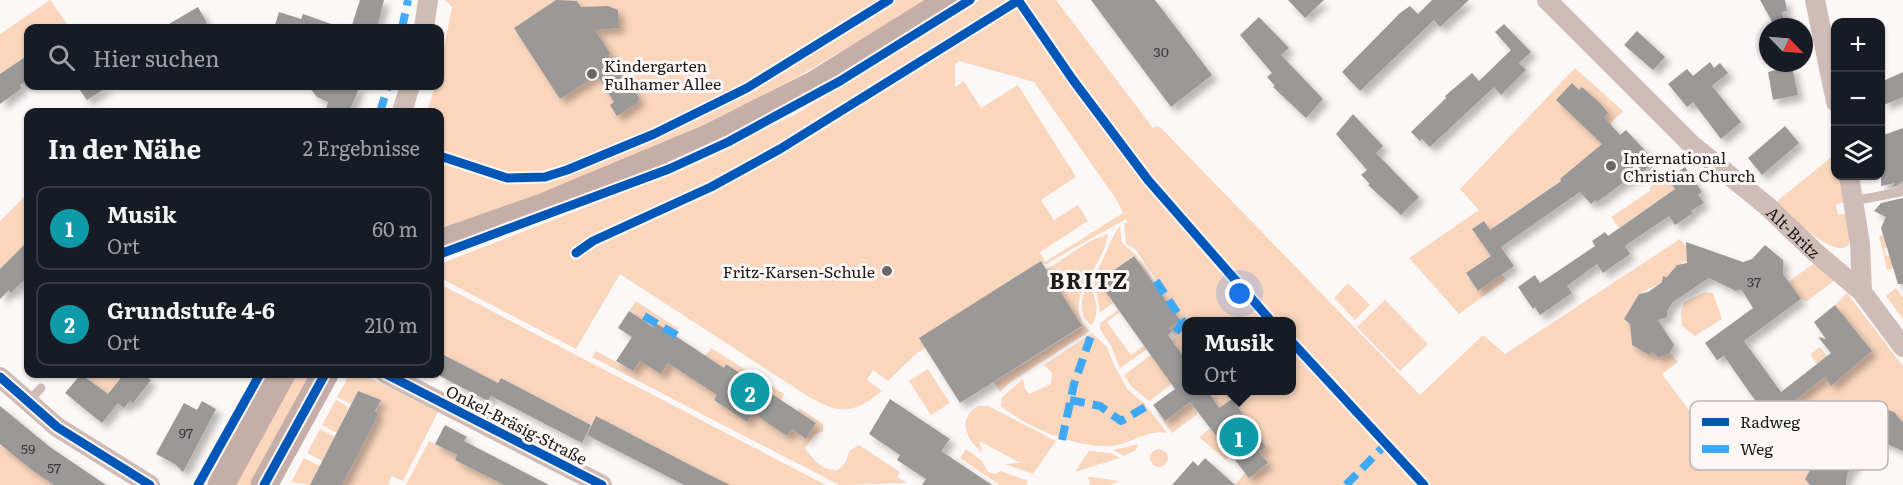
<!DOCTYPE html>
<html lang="de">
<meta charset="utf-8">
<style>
body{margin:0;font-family:Literata,serif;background:#20242c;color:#f1f3f6}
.controls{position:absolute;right:18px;top:18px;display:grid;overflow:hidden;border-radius:12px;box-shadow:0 2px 4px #0004}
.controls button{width:54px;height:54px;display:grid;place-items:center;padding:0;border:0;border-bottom:2px solid #363941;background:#171b24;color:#f1f3f6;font:30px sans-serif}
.compass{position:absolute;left:1759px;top:18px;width:54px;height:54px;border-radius:50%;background:#171b24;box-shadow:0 2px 4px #0004;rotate:115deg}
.you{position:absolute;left:1240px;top:294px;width:21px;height:21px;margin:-15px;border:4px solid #fff;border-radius:50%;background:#1a73e8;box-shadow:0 0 0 9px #1a73e833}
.badge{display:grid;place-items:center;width:39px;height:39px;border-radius:50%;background:#6b6767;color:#fff;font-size:20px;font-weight:700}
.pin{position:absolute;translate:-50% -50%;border:3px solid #fff;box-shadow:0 2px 6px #0006}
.popup{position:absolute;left:1182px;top:317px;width:114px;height:78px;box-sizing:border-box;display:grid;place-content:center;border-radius:12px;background:#171b24;filter:drop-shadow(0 2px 4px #0005);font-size:20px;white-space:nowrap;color:#9ea1a6}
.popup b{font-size:22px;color:#f1f3f6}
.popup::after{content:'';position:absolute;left:50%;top:100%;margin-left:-12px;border:12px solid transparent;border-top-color:#171b24}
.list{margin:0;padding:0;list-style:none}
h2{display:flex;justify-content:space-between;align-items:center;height:78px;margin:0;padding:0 24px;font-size:26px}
h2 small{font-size:20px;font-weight:400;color:#9ea1a6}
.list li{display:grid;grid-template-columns:39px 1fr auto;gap:18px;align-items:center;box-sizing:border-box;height:84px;margin:0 12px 12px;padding:0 12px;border:2px solid #363941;border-radius:12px}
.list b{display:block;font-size:22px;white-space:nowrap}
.list p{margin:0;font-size:20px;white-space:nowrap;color:#9ea1a6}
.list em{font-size:20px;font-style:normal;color:#9ea1a6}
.icon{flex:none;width:33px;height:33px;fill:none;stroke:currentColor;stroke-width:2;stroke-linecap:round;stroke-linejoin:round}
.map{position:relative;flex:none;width:1903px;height:485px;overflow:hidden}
.search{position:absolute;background:#171b24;box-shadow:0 2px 4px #0004;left:24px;top:24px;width:420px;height:66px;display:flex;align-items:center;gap:15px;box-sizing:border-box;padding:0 21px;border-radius:12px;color:#9ea1a6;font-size:22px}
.panel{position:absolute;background:#171b24;box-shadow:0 2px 4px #0004;left:24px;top:108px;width:420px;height:270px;border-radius:12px}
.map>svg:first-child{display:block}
.green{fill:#fad6bd;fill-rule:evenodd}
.building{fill:#9b9898;filter:url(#shadow)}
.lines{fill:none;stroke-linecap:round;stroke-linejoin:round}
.lane{stroke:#cfbcb6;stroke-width:9}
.street{stroke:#cfbcb6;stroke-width:20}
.secondary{stroke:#c5aea8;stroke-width:27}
.quiet{stroke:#3fa9f5;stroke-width:8;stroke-dasharray:15 8;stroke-linecap:butt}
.cycleway-casing{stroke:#fef7f7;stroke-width:13}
.cycleway{stroke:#0057b8;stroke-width:9}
.poi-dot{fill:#6b6767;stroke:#fef7f7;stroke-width:2}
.labels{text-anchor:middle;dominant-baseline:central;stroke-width:6;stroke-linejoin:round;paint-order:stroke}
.number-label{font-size:14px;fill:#3c3939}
.poi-label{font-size:16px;fill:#1c1919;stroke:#fef7f7;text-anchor:start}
.street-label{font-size:16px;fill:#1c1919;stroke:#fef7f7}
.district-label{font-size:22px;font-weight:bold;letter-spacing:1.5px;fill:#1c1919;stroke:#fef7f7}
.key{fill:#fef7f7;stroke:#bab4b4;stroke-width:1.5}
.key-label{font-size:16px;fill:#1c1919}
</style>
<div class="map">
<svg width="1903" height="485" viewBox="0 0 1903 485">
<defs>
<filter id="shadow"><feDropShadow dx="5.5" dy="5.5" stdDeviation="3" flood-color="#0004"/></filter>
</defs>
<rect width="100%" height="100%" fill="#fdf8f8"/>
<!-- green -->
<g class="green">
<polygon points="50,0 70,28 28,28 28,55 0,74 0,34"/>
<polygon points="445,0 930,0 713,126 609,171 440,232 440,112 427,112 435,86 440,86 440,68 452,7"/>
<path d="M979,0H1056L1153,128L1158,126L1162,129L1420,395L1483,335L1505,354L1680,239L1686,246L1687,261L1677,265V269L1667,277L1663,276L1662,282L1639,294L1624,319L1630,324L1632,345L1649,355L1653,352L1658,358L1670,353L1678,362L1662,374L1724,457L1765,434L1751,415L1774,397L1825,377L1832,385L1872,351L1835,305L1847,293L1903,366V423C1881,397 1840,409 1846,444L1840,451C1820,450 1815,464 1805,479L1810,485H1235L1248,470L1253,474L1268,464L1259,452L1265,447L1232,399L1216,410L1206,391L1292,390V322H1186V360L1172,340L1176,337L1169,328L1180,320L1155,285L1158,282L1135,249L1126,244L1124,224L1128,222L1126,219C1100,234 1073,248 1047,264H1043L916,354L888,381L873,370L867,380L882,391C851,415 840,415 806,395L620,274L576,349L440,278V264L666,176L798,113ZM959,61L1034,82L1116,199L1123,213L1045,262L1040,252L1088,221L1078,205L1054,220L1041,200L1076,177L1018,85L981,108L964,81L955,87V64Z"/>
<polygon points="1575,68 1623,111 1609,125 1617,132 1562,182 1560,181 1490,230 1494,254 1466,274 1478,291 1502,274 1506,280 1459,314 1409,258 1479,210 1460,189"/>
<path d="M1835,154L1836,176H1840L1845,202L1836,205L1838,215L1847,213C1849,221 1853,234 1850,241C1842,268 1785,211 1775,203Z"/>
<polygon points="1658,175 1662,181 1668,179 1675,189 1619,228 1611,217 1650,191 1652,179"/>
<polygon points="28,193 28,246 0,269 0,221"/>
<polygon points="1120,226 1122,243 1136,255 1154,281 1153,282 1133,256 1098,281 1113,303 1100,313 1094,278 1115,233"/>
<path d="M1108,234C1106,265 1057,302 1090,331L1012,381L1000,392L994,382L1082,327L1046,270L1090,241Z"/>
<polygon points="1886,235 1889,247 1884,248 1886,256 1891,255 1894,268 1887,270 1879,236"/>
<polygon points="1816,262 1835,280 1807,301 1801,299 1788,282"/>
<polygon points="1348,283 1370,305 1355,320 1334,298"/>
<polygon points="440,284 826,485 725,485 726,483 596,416 592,425 501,378 498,383 440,353"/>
<path d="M1086,288L1092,290C1097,302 1099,314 1092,325C1079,318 1080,300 1086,288Z"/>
<polygon points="1896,288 1903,298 1903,319 1886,296"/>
<polygon points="1705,292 1713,293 1722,319 1695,336 1682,326 1681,313 1684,302"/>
<polygon points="1385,300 1428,344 1400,371 1357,327"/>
<polygon points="636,301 679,329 674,335 656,323 653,327 629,311"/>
<polygon points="1118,310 1120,312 1107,322 1131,355 1160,334 1163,338 1120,368 1111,346 1100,329 1100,323"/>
<path d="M1092,333L1107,347L1113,363L1128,390L1145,404L1167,433C1151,429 1134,441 1118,445C1084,452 1027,428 1001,406L1002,397L1023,379L1025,389L1029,394L1051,384L1052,373L1044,365Z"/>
<polygon points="1167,343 1172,384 1149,401 1131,386 1124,375"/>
<polygon points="1820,347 1833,364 1823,372 1810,354"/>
<polygon points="711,348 749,372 745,377 727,364 724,368 705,356"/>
<path d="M596,351L633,371L645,354L646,364L661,374L669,362L718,394L714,400L747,421L754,412L787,436L792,429L806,439L816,423L797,411L799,408L823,424V431L814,435L805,448C813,459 823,472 838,470L846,462L849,451L859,445L900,472L897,477L907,483L839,485L592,357Z"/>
<polygon points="928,369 950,403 931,415 909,381"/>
<polygon points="82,374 124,374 110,396"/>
<polygon points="293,374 317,374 257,485 232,485"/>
<polygon points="350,374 362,374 438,412 403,481 392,476 388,485 337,485 373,424 380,400 358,391 351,404 337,397"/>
<polygon points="756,376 784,394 781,400 753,381"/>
<polygon points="336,400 349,407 337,433 322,425"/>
<polygon points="1190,402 1198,414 1172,433 1152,406 1165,421"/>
<path d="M978,406H988L1056,441L1033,474L1005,464L1021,463L979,441L983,453C966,440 956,420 978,406Z"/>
<polygon points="1212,427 1231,454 1226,460 1199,437"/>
<polygon points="320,429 335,437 322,461 307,453"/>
<polygon points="429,441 457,455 455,460 504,485 406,485"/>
<polygon points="0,444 54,485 0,485"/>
<polygon points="1138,444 1136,450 1124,456 1113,450"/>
<circle cx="1159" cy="458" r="9"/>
<polygon points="966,449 982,461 988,472 995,474 1001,471 1028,481 1026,485 1000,485 960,458"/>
<polygon points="1089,451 1111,453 1120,458 1075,472"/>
<polygon points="304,458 320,466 310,485 291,482"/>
<polygon points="1088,477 1091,477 1119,481 1110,485 1090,485"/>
</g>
<!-- building -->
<g class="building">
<polygon points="360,0 384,0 377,28 351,28"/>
<polygon points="556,0 577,1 581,7 608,6 618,10 619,28 595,30 610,53 605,67 621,69 639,98 637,103 617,116 610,105 614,102 597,75 560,99 514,28"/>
<polygon points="1091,0 1155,0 1212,75 1171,107"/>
<polygon points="1288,0 1324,0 1305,18"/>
<polygon points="1432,0 1469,0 1440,27 1434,20 1360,91 1342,72 1400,13 1410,6 1418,14"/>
<polygon points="1760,0 1785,0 1787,11 1782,12 1785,27 1775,27"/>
<polygon points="198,7 207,23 199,28 162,28"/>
<polygon points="279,12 301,19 303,14 337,26 337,28 274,28"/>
<polygon points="1259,17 1289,48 1281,55 1323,99 1306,118 1273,87 1275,86 1267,77 1272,73 1240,35"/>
<polygon points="1504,24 1531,52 1519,63 1526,70 1501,95 1494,87 1430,147 1422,139 1420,141 1411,132 1446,98 1445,96 1472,73 1479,81 1511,50 1495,32"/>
<polygon points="1637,31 1665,57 1653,70 1624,45"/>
<polygon points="28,55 28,80 20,85 22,88 0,104 0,74"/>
<polygon points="1710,62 1714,68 1720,63 1728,73 1712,86 1741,122 1721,139 1693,102 1687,107 1668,84 1687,69 1693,76"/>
<polygon points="1792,66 1798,95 1773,100 1768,72"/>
<polygon points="1903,72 1903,97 1884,105 1881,82"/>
<polygon points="1572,83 1579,90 1582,87 1600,103 1608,113 1604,117 1620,135 1626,130 1652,158 1646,164 1649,166 1637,177 1624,182 1597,202 1596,200 1591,204 1580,192 1501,247 1514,266 1478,291 1466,273 1491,256 1472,229 1484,221 1490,230 1561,181 1560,179 1602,144 1556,100"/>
<polygon points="77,86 109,86 87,100"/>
<polygon points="308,86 360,86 349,112 325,112 328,102 317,97"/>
<polygon points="1353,114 1383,146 1376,153 1419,197 1401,215 1368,185 1370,184 1361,175 1367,170 1336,134"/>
<polygon points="1785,126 1799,143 1762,175 1748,158"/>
<polygon points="1903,128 1903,181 1896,186 1892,187 1895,183 1881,186 1881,140 1885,138 1884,135"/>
<polygon points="1685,167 1702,192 1698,195 1704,203 1691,211 1693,213 1675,225 1669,216 1625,246 1630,254 1603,273 1597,264 1567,286 1572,293 1540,315 1535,307 1533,309 1518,287 1535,275 1540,283 1595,246 1592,241 1605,232 1608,236 1675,189 1668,179"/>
<polygon points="1903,198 1903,284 1898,284 1881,228 1886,217 1874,211 1881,203"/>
<polygon points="28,241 28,276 11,293 9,290 0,299 0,269"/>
<polygon points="1686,242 1743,262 1752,259 1765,245 1783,260 1783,274 1801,299 1744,341 1781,392 1831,353 1818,337 1826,339 1814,322 1835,305 1872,351 1831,386 1825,377 1780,412 1782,415 1771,423 1724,356 1717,360 1705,343 1753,308 1741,289 1736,291 1709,278 1673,302 1667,311 1667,317 1658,320 1674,345 1670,353 1658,358 1653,352 1649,355 1632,345 1630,324 1624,319 1639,294 1648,292 1662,282 1663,276 1667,277 1677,265 1687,263"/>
<polygon points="1134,256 1180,320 1169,328 1172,332 1168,335 1186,360 1186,390 1207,390 1219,408 1232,399 1266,447 1259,452 1268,463 1249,478 1190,402 1165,421 1153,405 1175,389 1098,281"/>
<polygon points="1041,261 1082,326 960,403 919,338"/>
<polygon points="629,311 653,327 656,323 724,368 726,364 816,423 806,439 792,429 787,436 753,413 747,422 714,400 717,395 668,363 661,374 640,361 633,371 616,361 632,337 618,328"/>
<polygon points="440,353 498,383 501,378 591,425 582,443 491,396 488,401 440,376"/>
<polygon points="81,374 108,394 124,374 142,374 151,380 133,403 130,401 124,408 118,403 102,423 65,393"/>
<polygon points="358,391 381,400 375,411 378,413 373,425 342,485 310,485"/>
<polygon points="890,399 950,439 941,451 992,485 922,485 926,479 897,460 900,455 869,434"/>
<polygon points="202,401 216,409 183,472 175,464 156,454 184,403 197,410"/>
<polygon points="0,406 50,447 106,485 54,485 32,470 0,444"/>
<polygon points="1882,408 1894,412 1903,423 1903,451 1880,441 1879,443 1874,441 1847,474 1846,485 1810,485 1805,479 1817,458 1832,450 1848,451 1845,436 1851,419 1861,412"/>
<polygon points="596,416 700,470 730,485 684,485 587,435"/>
<polygon points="445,425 467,437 464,441 549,485 504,485 455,460 457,455 435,444"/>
<polygon points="1205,458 1235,485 1172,485 1193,461 1198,466"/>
</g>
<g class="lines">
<!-- lane -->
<g class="lane">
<polyline points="1853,201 1900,192 1903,188"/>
<polyline points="28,402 41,388"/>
</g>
<!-- street -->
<g class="street">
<path id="s1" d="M1547,0L1692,145L1767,206L1815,252L1862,292L1903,347"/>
<polyline points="1815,0 1836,102"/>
<polyline points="424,28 428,0"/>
<polyline points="402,112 410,86"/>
<polyline points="1849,176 1860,244 1862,292"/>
<polyline points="386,374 602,485"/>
<polyline points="0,377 57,427 150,485"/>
</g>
<!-- secondary -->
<g class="secondary">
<polyline points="440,243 545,206 708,138 815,84 950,0"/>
<polyline points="221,485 282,374"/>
<polyline points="264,485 325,374"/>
</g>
<!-- quiet -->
<g class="quiet">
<polyline points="402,28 408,0"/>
<polyline points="380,112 388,86"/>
<polyline points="1156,281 1182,320 1180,327 1172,336"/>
<polyline points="644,316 678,336"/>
<polyline points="1070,400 1100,406 1121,421 1149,405"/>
<polyline points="1062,440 1074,384 1093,330"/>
<polyline points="1346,485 1386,444"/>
</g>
<defs>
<g id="cycleway">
<polyline points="1018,0 1073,80 1148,180 1272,322"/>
<polyline points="440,156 507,178 545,177 567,170 654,134 747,88 889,0"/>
<polyline points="576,253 593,241 711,187 780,149 1019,0"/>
<polyline points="440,254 669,169 728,142 840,81 970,0"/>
<polyline points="1292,342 1424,485"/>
<polyline points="386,374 602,485"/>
<polyline points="0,377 57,427 150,485"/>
<polyline points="198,485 260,374"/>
<polyline points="264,485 325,374"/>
</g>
</defs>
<!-- cycleway casing -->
<use href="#cycleway" class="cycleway-casing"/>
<!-- cycleway -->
<use href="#cycleway" class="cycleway"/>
</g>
<!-- markers -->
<g class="poi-dot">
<circle cx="592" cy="74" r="6"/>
<circle cx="1611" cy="166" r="6"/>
<circle cx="887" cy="271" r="6"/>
</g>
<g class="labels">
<!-- number labels -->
<g class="number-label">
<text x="1161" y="51">30</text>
<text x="1754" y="281">37</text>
<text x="186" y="432">97</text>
<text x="28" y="448">59</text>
<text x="54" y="467">57</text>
</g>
<!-- poi labels -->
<g class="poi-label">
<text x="604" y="65">Kindergarten<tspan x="604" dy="18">Fulhamer Allee</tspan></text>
<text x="1623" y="157">International<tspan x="1623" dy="18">Christian Church</tspan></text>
<text x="875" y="271" text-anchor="end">Fritz-Karsen-Schule</text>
</g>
<!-- street labels -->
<g class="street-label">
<text stroke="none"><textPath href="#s1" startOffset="339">Alt-Britz</textPath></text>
<text transform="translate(517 424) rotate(27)">Onkel-Bräsig-Straße</text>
</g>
<!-- district labels -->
<g class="district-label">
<text x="1089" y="279">BRITZ</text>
</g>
</g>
<!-- legend -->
<rect x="1690" y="401" width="198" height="69" rx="9" class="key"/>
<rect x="1702" y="418" width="27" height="8" fill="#0057b8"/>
<rect x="1702" y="445" width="27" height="8" fill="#3fa9f5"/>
<g class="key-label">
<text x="1740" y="428">Radweg</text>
<text x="1740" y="455">Weg</text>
</g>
</svg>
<div class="controls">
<button>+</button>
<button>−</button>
<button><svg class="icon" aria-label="layers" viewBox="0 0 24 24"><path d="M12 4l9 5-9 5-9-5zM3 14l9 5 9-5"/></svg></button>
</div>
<svg class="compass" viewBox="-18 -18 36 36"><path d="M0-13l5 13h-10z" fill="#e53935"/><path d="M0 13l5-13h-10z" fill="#9ea1a6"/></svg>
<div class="you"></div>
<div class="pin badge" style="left:1239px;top:437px;background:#0f9aa8">1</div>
<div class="popup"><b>Musik</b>Ort</div>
<div class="pin badge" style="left:750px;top:392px;background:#0f9aa8">2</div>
<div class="search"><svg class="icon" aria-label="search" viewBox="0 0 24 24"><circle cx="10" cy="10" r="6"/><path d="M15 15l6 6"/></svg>Hier suchen</div>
<section class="panel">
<h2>In der Nähe<small>2 Ergebnisse</small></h2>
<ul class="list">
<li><span class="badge" style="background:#0f9aa8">1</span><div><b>Musik</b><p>Ort</p></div><em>60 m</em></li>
<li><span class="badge" style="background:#0f9aa8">2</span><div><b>Grundstufe 4-6</b><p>Ort</p></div><em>210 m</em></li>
</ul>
</section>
</div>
